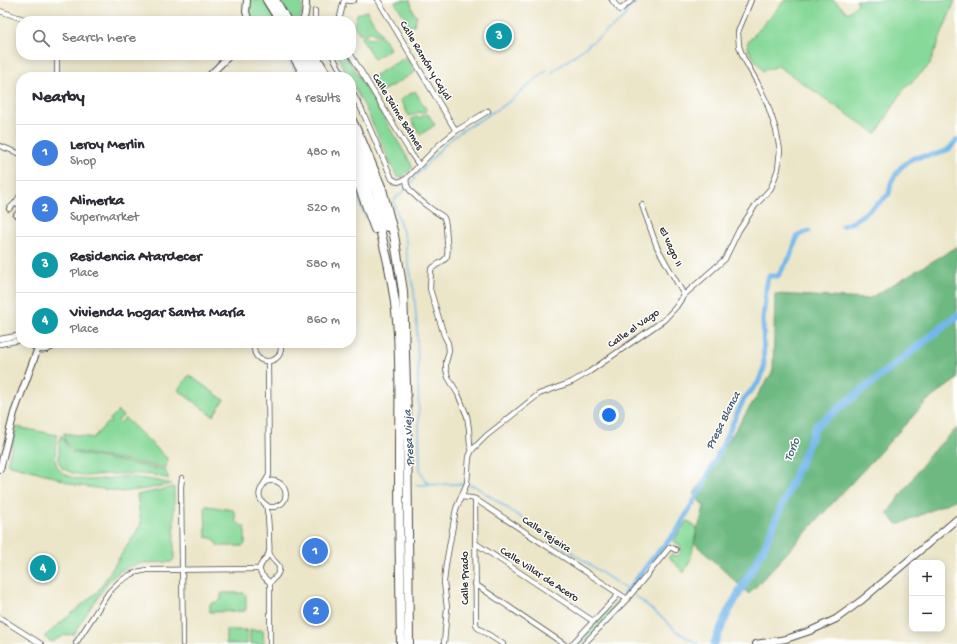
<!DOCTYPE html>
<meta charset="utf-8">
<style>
body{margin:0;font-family:"Gochi Hand",sans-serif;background:#f2f2f3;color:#2b2b33}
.controls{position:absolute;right:12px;bottom:12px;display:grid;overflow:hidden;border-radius:8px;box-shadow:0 2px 10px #0003}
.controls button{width:36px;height:36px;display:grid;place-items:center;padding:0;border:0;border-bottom:1px solid #e1e1e2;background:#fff;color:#2b2b33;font:20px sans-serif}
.you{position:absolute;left:609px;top:415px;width:14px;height:14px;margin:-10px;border:3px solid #fff;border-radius:50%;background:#1a73e8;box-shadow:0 0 0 6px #1a73e833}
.badge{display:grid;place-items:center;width:26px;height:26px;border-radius:50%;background:#111827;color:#fff;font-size:13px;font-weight:700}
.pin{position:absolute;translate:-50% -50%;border:2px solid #fff;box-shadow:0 1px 4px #0006}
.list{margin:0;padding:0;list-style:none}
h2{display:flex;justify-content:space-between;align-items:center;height:52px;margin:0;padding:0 16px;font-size:17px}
h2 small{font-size:13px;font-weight:400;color:#7c7c81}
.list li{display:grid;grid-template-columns:26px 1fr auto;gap:12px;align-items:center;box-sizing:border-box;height:56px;padding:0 16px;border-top:1px solid #e1e1e2}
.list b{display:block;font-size:15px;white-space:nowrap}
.list p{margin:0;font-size:13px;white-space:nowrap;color:#7c7c81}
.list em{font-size:13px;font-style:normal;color:#7c7c81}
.icon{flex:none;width:22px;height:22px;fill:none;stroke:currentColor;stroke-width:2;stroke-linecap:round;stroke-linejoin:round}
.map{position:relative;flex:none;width:957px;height:644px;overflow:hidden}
.search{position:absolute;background:#fff;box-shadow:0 2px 10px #0003;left:16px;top:16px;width:340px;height:44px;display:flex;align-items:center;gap:10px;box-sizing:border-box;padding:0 14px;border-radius:16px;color:#7c7c81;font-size:15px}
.panel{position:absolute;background:#fff;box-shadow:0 2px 10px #0003;left:16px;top:72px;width:340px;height:276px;border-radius:16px}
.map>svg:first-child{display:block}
.green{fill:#87d999;stroke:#598262}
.forest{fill:#6db981;stroke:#4c7256}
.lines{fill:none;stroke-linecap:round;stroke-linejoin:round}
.stream{stroke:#75b7ea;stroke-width:1.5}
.canal{stroke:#75b7ea;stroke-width:5}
.river{stroke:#75b7ea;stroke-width:8}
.street-casing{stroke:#484743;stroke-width:6}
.secondary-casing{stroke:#484743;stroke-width:8}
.highway-casing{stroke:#484743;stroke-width:10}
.street{stroke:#fff;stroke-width:4.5}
.secondary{stroke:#fff;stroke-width:6}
.highway{stroke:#fff;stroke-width:8}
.labels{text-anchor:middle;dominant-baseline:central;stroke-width:3;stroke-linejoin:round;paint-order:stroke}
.street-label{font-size:11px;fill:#2b2b2b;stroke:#fff}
.water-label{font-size:12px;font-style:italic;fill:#455c6e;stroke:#fff}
</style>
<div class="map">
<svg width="957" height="644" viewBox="0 0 957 644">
<rect width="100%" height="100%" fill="#fff"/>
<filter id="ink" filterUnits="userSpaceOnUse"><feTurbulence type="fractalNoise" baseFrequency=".025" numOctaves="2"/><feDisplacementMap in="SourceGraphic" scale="8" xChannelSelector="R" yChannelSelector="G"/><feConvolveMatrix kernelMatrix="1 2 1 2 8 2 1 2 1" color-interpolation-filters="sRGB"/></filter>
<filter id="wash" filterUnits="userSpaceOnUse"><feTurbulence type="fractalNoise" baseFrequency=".012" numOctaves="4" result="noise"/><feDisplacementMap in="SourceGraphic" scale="16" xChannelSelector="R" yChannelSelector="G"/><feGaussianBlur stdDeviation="0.9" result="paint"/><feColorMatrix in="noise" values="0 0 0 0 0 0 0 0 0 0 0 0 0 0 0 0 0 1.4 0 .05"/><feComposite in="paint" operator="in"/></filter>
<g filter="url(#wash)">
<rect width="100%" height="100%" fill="#ece6c9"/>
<!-- green -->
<g class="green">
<path d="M250,0H264L276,21H254C250,14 249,8 250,0Z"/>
<path d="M279,0H301C302,7 302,15 298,21H292Z"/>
<polygon points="403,0 410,0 414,14 417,15 414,25 410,26 395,2"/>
<polygon points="785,0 834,0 848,13 858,3 856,0 955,0 929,66 904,89 876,134 778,66 763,71 749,51 747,43"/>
<polygon points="367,11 381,35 374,34 371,32 369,32 367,34 359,33 354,25 357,14"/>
<path d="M360,36H367C368,40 372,40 374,37H383L390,49L374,59Z"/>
<polygon points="337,55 346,55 413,167 402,177 397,177 396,175 366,109 351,82 351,77 348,77"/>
<polygon points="406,57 415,72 381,92 372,77"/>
<polygon points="415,91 427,111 421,113 418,112 416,114 409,116 400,100"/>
<polygon points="428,114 435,125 420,135 411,119 416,117 420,118 422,116"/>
<polygon points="189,375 224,400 213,416 178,390"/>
<path d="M118,411L123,416L118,421L120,423L125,418L167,458L166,468L73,451C68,447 64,440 64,433L93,438L108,422L110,424L111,422L109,420Z"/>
<path d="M17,427L57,435C56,443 53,461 58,468C59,470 63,473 65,474C84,485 106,477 126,477C143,478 156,480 172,484L146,489L122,492L75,485L49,475L7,464Z"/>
<path d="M61,435C65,439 65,447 71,452L165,470L169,479L153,475L141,474H107L87,476L72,473L62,468L59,462V446Z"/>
<polygon points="174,487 174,559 171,562 143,563 128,567 119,572 108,582 77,628 76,632 74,634 65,635 52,642 44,637 98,591 141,524 137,495"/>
<path d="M206,506H208L233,510C237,514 234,518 237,522C239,525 243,526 245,527V544L243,546H218L214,539L206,537L205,508Z"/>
<path d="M687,521L697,528L691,558L684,573L669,557L671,554C679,559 682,553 680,545L673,541Z"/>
<polygon points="223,593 244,593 246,595 246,609 245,611 210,612 210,604 221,600 221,594"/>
<polygon points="620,598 624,601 582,644 577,644"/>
<rect x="226" y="630" width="21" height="14"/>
<polygon points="250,630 263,630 264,644 250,644"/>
</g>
<!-- forest -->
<g class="forest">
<polygon points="957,247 957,379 927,401 749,594 694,543 704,507 694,494 773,371 775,294 868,299"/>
<polygon points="957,428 957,499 898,525 887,514 931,453"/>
</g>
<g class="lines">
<!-- stream -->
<g class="stream">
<polyline points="285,55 299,77"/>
<polyline points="551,73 623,19 628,10 638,0"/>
<polyline points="417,175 446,143 460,132 506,104 547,70"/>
<polyline points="351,177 365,217"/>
<polyline points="415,178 406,189 395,199 394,202 400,223 406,241 406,250 414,291 417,328 420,469 425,481 432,485"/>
<polyline points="416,485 461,484 475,486 627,590"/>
<polyline points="634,595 665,620 676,631 698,644"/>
</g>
<!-- canal -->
<g class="canal">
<polyline points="842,226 853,222 880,202 889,194 891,182 900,168 913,158 937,154 949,149 957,140"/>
<polyline points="625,594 653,558 671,538 678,529 701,489 714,463 744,399 758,383 764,368 763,319 767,281 769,276 778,276 790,257 798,235 809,231"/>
</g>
<!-- river -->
<polyline class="river" points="714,644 727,614 763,550 816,426 957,316"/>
</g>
</g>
<g filter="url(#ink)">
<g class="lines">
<defs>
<g id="street">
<polyline points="344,0 351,1 354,0"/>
<polyline points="378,0 456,131"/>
<polyline points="612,0 620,10 632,0"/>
<polyline points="0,11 29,21"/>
<polyline points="315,21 315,11"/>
<polyline points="339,21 344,0"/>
<polyline points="57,55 57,77"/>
<polyline points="332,55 344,77"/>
<polyline points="351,55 412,155 419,165"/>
<polyline points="351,90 361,108 392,179 398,182 406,179 440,144 456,131 488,111"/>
<polyline points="0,146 21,154"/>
<path d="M406,179C407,181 406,183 407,185C410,194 426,205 434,211C437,213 442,215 444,218C447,224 446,234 447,240C449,263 447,257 431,269L430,289L444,335L448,343L449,351L446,362V369L448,377L458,394L467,416L469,429L470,446L472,450"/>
<polyline points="21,194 16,202 21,207"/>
<polyline points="642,205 657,247 684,295"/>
<polyline points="9,209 16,202"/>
<polyline points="16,215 21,210"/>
<polyline points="0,339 21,335"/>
<path d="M255,343C248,367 287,367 280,343"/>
<polyline points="0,344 21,340"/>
<polyline points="182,478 181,487 183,644"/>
<path d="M266,482C284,475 294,500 277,506C273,508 268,507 265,504C252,495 265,484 269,475L268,361"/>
<polyline points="461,497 471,498 475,499 627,599 670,547 676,550"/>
<polyline points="475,499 476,624 478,628 503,644"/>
<path d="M266,505C269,517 269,528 269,540C269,544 270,549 269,552C267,561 258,563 260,571C261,576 267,579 270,583"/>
<polyline points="475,543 593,621"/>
<path d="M269,552C270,554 270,556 272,558C275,563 282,565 278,573C277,577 272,579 270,583V644"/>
<polyline points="475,584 564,644"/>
<polyline points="0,618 41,644"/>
<polyline points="76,643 109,592 119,582 130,575 137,572 147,570 260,569"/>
<polyline points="444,644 447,608 444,582 446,564 456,509 467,483 469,457 472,450 486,436 539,394 572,382 589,372 664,320 676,307 684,295 725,259 739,230 755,206 771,188 778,169 780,150 776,130 767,103 757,82 743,57 739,46 738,32 751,0"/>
<polyline points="572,644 619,594"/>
<polyline points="584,644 627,599"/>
</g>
<g id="secondary">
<polyline points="247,0 246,12 249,21"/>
<path d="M303,21C306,14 306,8 306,0"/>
<polyline points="208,77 230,55"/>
<path d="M31,343C39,352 48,351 56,343"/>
<polyline points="0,469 14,413 38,348"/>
<polyline points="756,644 786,639 810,631 836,619 862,600 957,519"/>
</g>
<g id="highway">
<polyline points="267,0 280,21"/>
<polyline points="275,0 287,21"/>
<polyline points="293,55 306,77"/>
<polyline points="300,55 313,77"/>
<polyline points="308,55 321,77"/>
<polyline points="315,55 328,77"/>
<polyline points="351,119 361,139 382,189 394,235 403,291 407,417 409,644"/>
<polyline points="351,133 376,191 387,227"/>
<path d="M351,148C375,203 391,261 397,320C401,364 399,409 399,453C399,517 400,580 401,644"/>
<polyline points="351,164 375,229"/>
</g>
</defs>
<!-- street casing -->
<use href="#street" class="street-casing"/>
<!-- secondary casing -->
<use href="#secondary" class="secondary-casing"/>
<!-- highway casing -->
<use href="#highway" class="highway-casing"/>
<!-- street -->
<use href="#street" class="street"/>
<!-- secondary -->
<use href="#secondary" class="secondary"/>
<!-- highway -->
<use href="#highway" class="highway"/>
</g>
</g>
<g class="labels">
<!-- street labels -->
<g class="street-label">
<text transform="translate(425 61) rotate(59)">Calle Ramón y Cajal</text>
<text transform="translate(397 112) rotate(58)">Calle Jaime Balmes</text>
<text transform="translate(670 247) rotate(65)">El vago II</text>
<text transform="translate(634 329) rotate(-35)">Calle el Vago</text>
<text transform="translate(546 535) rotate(34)">Calle Tejeira</text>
<text transform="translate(539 575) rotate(33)">Calle Villar de Acero</text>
<text transform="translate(466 578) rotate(-90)">Calle Prado</text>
</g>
<!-- water labels -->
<g class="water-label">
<text transform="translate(724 421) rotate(-63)">Presa Blanca</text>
<text transform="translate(410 438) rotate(-93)">Presa Vieja</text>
<text transform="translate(793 450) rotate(-67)">Torío</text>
</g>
</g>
</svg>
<div class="controls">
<button>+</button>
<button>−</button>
</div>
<div class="you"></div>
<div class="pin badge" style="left:315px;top:551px;background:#3f7fe0">1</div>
<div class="pin badge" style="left:316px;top:611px;background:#3f7fe0">2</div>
<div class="pin badge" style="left:499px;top:36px;background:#0f9aa8">3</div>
<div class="pin badge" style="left:43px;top:568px;background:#0f9aa8">4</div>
<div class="search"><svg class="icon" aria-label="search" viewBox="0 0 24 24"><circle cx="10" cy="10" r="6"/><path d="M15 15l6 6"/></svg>Search here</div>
<section class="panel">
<h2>Nearby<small>4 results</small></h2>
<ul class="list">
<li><span class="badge" style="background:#3f7fe0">1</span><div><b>Leroy Merlin</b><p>Shop</p></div><em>480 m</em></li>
<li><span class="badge" style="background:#3f7fe0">2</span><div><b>Alimerka</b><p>Supermarket</p></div><em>520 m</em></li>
<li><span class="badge" style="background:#0f9aa8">3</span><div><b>Residencia Atardecer</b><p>Place</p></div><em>580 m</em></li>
<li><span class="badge" style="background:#0f9aa8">4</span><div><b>Vivienda hogar Santa María</b><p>Place</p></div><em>860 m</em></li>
</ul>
</section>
</div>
